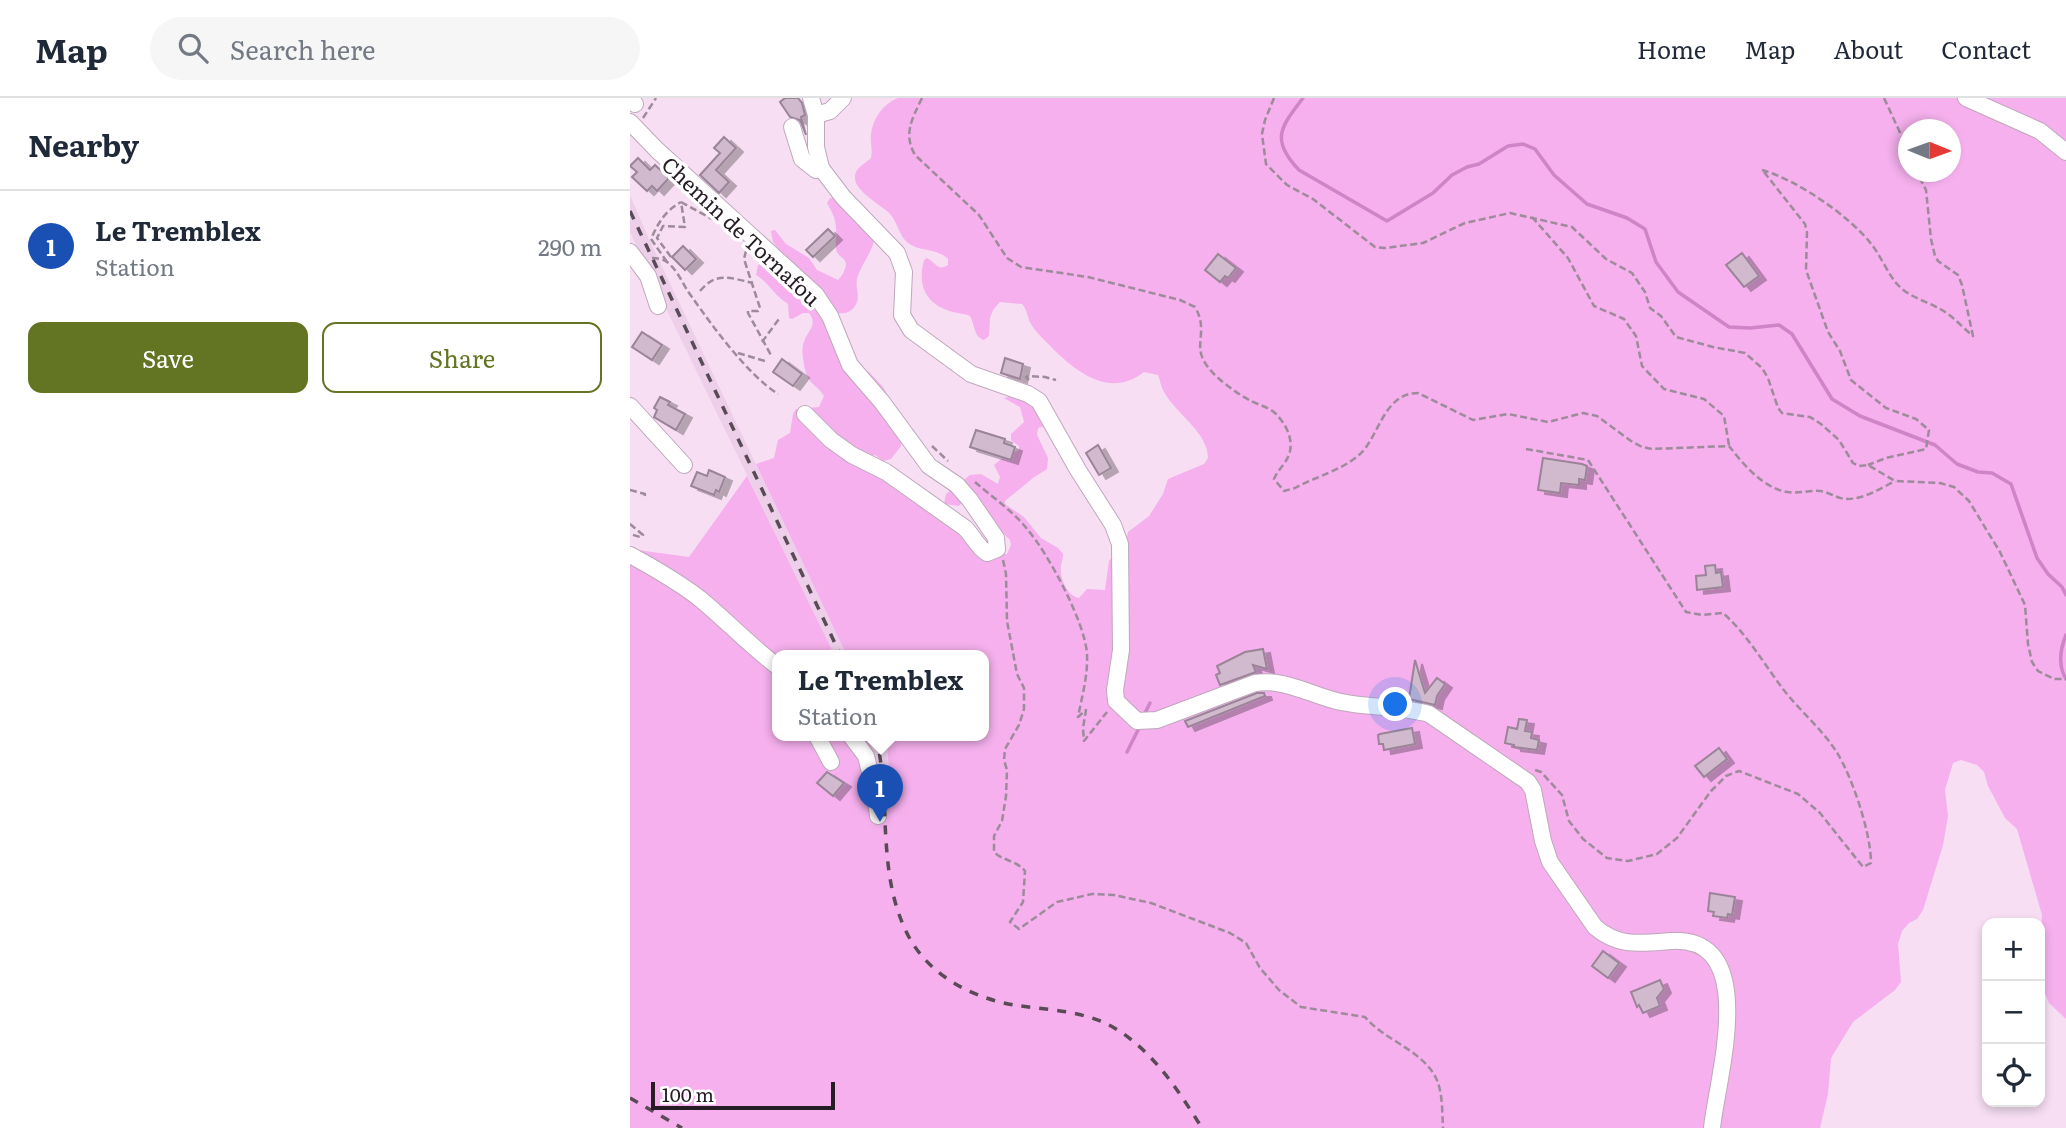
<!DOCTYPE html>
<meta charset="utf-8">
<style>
body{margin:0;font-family:Literata,serif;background:#f6f6f7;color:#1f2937}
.controls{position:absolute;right:21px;bottom:21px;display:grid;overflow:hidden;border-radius:14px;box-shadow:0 4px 10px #0003}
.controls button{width:63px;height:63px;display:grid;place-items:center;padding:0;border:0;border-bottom:2px solid #e0e1e3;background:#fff;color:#1f2937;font:35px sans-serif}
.compass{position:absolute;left:1268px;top:21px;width:63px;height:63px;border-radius:50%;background:#fff;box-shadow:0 4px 10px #0003;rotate:91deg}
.scale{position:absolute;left:21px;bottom:18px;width:184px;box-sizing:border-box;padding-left:7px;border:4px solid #251c24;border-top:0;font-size:19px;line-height:24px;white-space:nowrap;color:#251c24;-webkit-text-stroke:5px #fff;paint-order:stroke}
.you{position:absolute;left:766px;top:607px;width:24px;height:24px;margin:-18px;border:5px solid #fff;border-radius:50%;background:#1a73e8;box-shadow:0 0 0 10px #1a73e833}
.badge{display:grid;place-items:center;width:46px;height:46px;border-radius:50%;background:#637422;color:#fff;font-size:23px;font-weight:700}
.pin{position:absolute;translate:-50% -58px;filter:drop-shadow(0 2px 4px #0008)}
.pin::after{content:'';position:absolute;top:37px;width:24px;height:21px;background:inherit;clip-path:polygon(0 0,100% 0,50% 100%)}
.popup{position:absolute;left:142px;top:552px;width:217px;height:91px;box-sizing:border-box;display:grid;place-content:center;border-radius:14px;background:#fff;filter:drop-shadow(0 2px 5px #0005);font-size:23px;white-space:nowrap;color:#747a83}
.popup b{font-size:26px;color:#1f2937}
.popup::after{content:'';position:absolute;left:50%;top:100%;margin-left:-14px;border:14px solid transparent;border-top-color:#fff}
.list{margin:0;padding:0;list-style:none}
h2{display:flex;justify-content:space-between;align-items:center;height:91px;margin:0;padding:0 28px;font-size:30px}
h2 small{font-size:23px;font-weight:400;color:#747a83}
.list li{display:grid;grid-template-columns:46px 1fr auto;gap:21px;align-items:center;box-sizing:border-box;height:112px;padding:0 28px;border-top:2px solid #e0e1e3}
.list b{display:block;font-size:26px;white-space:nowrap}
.list p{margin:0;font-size:23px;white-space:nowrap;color:#747a83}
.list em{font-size:23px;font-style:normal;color:#747a83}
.actions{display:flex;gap:14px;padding:21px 28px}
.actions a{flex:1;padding:16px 0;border:2px solid #637422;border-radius:14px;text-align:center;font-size:24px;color:#637422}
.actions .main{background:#637422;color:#fff}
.icon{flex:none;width:38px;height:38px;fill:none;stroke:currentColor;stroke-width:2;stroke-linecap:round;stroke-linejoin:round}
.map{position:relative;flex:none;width:1436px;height:1030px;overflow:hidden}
header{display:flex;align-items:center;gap:42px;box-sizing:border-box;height:98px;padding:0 35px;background:#fff;border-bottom:2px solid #e0e1e3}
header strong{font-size:33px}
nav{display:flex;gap:38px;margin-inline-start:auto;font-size:24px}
.search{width:490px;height:63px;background:#f6f6f7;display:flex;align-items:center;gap:18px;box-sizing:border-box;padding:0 24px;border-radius:38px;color:#747a83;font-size:26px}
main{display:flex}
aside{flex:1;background:#fff}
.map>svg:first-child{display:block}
.built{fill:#edcfe9}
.green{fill:#f5b0ed;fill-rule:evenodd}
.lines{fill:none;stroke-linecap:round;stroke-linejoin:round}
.stream{stroke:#cf84c7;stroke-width:3.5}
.building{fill:#d1bace;stroke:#9a8497;stroke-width:2;filter:url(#shadow)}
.minor-casing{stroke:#bfa8bc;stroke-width:18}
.path{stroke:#9d8b9b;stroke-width:2.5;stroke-dasharray:7 3.5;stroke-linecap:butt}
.minor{stroke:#fff;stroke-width:16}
.rail{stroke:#584b56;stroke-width:3.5;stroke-dasharray:9 9;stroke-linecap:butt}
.labels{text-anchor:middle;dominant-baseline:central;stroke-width:7;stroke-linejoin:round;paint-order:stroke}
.street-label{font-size:21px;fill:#251c24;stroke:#fff}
</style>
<header>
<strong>Map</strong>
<div class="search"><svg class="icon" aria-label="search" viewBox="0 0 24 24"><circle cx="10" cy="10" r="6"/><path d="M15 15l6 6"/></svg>Search here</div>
<nav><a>Home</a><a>Map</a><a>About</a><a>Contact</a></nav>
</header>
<main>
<aside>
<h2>Nearby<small></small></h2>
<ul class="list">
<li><span class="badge" style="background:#1a4fb4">1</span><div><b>Le Tremblex</b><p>Station</p></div><em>290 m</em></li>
</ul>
<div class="actions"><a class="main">Save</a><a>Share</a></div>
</aside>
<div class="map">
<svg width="1436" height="1030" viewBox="0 0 1436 1030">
<defs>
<filter id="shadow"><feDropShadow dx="7" dy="4" stdDeviation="0" flood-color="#0004"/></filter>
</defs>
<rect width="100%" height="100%" fill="#f7def3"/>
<!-- built -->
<g class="built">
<polygon points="0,97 19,141 217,558 205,558 25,188 0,134"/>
<polygon points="240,638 255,638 256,646 259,667 258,691 250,708"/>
</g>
<!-- green -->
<path class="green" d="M268,0H1436V921L1419,905L1414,893L1410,871L1412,817L1387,731L1375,720L1358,688L1354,674L1347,667L1331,662L1323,665L1315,692L1318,718L1313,747L1293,812L1287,821L1279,825L1272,833L1268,846L1271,884L1265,892L1223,924L1201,960L1198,996L1190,1030H0V451L59,459L117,378L205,558H147V638H240L250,707C263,682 259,664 255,638H353V558H217L126,366L144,360L148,342L160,335L163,316L166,311L189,309L194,298C186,285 178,288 174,267C173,260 171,251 174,244C178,232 188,227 179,215H173L162,221L159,220L158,206C141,195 142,187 126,177L128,167L133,165L145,169L154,158L143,144L141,133L145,132L156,146L179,160L187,172L208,182C212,178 215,173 216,167C216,160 210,160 207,154C204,147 207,139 206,131C206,121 202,114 197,105L200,100H205L224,122L244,140C244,152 230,168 227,181C225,189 231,200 225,208C219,217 210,216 200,214L216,249L232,271L239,274L253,289L256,294L257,313L269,322L271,348L261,361L253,363L245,357L233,359L367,456H377L381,447L380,442L373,435L363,431L332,404L329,408L314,406L316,396L340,377L351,376L368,386L370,379L364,367L377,356L389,352V348L381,342V336L394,324L390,309L374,300C400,294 403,308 414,328L408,330L407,337L418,360L417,371L403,380L375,403V406L394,419L411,440L428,450L433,456C433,460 432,463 431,467C429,479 437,498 449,500L457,491L475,492L479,463L481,460H486L495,447L498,434L519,418L533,396L538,381L574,366L578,360C578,334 546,316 534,294C531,289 530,282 528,277L514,274C481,300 449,276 423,251C416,243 406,235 401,226C397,219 398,213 392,206L370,204L363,212L360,220L359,238L354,242C343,238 345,226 340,218C334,215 330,216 323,214C296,207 287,188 294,162L297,160C305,164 308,174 318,167V161C308,150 290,154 278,145C269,138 268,125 260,116C251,106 214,89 228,71C231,67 237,64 241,60C243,52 240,45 241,36C243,20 253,6 268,0ZM1279,32H1321V74H1279Z"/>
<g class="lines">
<!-- stream -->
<g class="stream">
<path d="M673,0C652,28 639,41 669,72L757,123L803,95L822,77L837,69L849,66L878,48L893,46L905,51L924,77L957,106L997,120L1015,131L1026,164L1048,194L1099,229L1120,230L1149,227L1162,236L1202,301L1230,318L1305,347L1327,366L1348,374L1362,375L1381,386L1407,460L1418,476L1432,489L1436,497"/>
<path d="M1436,537C1430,551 1428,568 1436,581"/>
<polyline points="514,617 520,605"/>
<polyline points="497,654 510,628"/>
</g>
</g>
<!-- building -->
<g class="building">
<polygon points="155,0 168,0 172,5 175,17 171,19 176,37 170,22 160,19 150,4"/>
<polygon points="94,39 106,50 86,72 99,84 89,95 70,77 90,55 84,50"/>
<polygon points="8,60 20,72 25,67 39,80 27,93 22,88 17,93 2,79 7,74 0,68"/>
<polygon points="198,131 205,138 183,159 176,152"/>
<polygon points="53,148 66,161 55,172 42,159"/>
<polygon points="1112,155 1129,178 1114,189 1096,167"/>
<polygon points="588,156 606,170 598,180 595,178 590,184 575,172"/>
<polygon points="12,234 32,247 22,262 2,249"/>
<polygon points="375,260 393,266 390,281 371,275"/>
<polygon points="152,261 172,276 163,288 143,274"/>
<polygon points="30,299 40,304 38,307 55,316 46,332 24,319 27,312 24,310"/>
<polygon points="346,332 375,341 374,345 385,349 381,362 340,349"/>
<polygon points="468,347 481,370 469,377 456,355"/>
<polygon points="913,360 952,366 957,368 955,382 949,381 949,387 931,385 930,395 908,392"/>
<polygon points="79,372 95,379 89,394 86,392 84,397 61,388 67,374 77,378"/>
<polygon points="1085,467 1086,475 1091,474 1093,489 1067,492 1066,478 1076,477 1075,468"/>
<polygon points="633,551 637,571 623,567 626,574 590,587 586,577 590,575 587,568 615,554"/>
<polygon points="785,562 795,595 807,580 815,586 807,598 805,607 779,601"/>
<polygon points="627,595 634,595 635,598 558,629 555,623"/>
<polygon points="889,621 897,622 895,633 902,634 901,640 909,642 907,652 884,649 884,647 875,645 878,629 887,631"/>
<polygon points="782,630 785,646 754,652 753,646 749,646 748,637 750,636"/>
<polygon points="1089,650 1097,661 1074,679 1065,668"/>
<polygon points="197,674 214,685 203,698 187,685"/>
<polygon points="1080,795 1105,799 1102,817 1098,816 1097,820 1083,818 1084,814 1078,813"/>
<polygon points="973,853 989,865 978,880 962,868"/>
<polygon points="1030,882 1034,891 1027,900 1030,908 1013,915 1009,907 1007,909 1001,894"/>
</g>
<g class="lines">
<defs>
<g id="minor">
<path d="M181,0L186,17V49L191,70L213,99L267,155L274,174L272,217L281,232L341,276L398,296L409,303L448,372L483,427L490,446L491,552L485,592L486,603L507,623L527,622L625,585C654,580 683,598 711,604C740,610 770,608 799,616L898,684L903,692L913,743L920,764L965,829C989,850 1013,845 1042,843C1131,838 1087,980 1082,1030"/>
<polyline points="1336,0 1410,33 1436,54"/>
<polyline points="0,4 5,6"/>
<polyline points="186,17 200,13 213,0"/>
<path d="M0,24L27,52L186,197L200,218L220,267L252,304L299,368L327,387L340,402L366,440L367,451L357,455C348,450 343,438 335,430L256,374L222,357L201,342L175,316"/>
<polyline points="162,29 172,61 186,72 191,70"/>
<polyline points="0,154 18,178 28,208"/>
<polyline points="0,308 54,367"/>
<path d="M0,457C24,470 48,484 69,500C96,522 119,547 147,568"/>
<polyline points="187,638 201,664"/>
<polyline points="221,638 236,658 245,694 248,718"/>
</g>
</defs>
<!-- minor casing -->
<use href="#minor" class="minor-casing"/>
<!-- path -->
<g class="path">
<path d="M292,0C282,21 273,36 285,57L349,117L377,160L391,169L458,179L550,202L565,209C578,231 565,245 573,261C580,277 606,295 621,303C629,307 638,309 645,315C655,325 663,339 660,353C658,364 648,371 644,381L654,393L665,390C685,379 712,372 729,357C749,340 753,295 788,295L843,322L878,316L918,324L953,315L967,318L1001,343L1012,349L1022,351L1099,348C1113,366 1133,390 1157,394C1168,396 1179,392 1190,393C1199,394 1206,400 1215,401C1232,402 1250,391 1265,383"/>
<polyline points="644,0 635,22 632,36 636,66 657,87 683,101 745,149 755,150 793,145 835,125 880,115 942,129 976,161 1002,175 1015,194 1020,210 1031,218 1046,239 1083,249 1115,255 1132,270 1138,280 1148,310 1152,315 1180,319 1191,326 1209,342 1223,365 1229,368 1238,367 1265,383 1310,385 1324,389 1339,403 1370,454 1395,507 1398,546 1402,564 1408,573 1424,581 1436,581"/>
<polyline points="1254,0 1279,54"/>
<polyline points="13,20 26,0"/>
<path d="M1132,72C1167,82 1220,118 1242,147C1250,157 1261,181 1268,187C1279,199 1296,203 1310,211C1322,217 1332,229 1343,238L1332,187L1328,177L1308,163L1305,158L1301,141L1296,92L1287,74"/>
<polyline points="1134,74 1175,126 1177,134 1176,172 1198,234 1210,253 1221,282 1256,310 1286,321 1299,332 1296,351 1256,360 1238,367"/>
<polyline points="51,104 82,121"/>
<polyline points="902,119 938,160 964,208 994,221 1006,238 1012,268 1034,291 1074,301 1094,318 1099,347"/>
<polyline points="116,153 114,161 130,210 128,213 118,213 118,215 142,259"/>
<polyline points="41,159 27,140 33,128 55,129 51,104"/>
<path d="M22,160C27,160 33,161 37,164C49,173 53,188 62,199C83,229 118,277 148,296"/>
<path d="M37,164L21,141C28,125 35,113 51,104"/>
<path d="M70,193C87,173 100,180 123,185"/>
<polyline points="132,244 149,221"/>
<polyline points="108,255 135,263"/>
<polyline points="399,282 396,279 398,278 415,279 426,282"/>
<polyline points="302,348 318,363"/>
<path d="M896,351L958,362L1056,514L1072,517L1093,515C1117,536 1134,566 1153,591C1169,612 1191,630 1206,653C1222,678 1241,735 1241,765L1233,769L1190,715L1168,696L1109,673L1096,678L1081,693L1047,740L1027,756L998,763L977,760L953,741L939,723L932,697L911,674L905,672"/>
<path d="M345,384C362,399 383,413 397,431C418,455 455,524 457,556C458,578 452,598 448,619L456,612L453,630L454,643L477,614"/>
<polyline points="0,392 15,396 14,401"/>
<polyline points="0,426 13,437 10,439 0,436"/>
<path d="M373,462L376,476L377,523L387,576L394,590V611L389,627L375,651L374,662L377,672L376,698L372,723L364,738V754C373,763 386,762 395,773L393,804L380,824L389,831L427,804L462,796L484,797L521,805L600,835L616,845L630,870L649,892L671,909L735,919C754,942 792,952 806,980C813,995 812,1014 813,1030"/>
</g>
<!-- minor -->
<use href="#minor" class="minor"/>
<!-- rail -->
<g class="rail">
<polyline points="0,113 211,558"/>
<path d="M246,638C261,702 247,771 275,831C294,874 338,899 384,907C416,912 451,912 481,928C522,951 548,992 572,1030"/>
<polyline points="0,1000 52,1030"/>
</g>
</g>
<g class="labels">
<!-- street labels -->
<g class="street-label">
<text transform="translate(112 132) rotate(43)">Chemin de Tornafou</text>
</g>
</g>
</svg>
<div class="controls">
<button>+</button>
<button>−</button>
<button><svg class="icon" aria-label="locate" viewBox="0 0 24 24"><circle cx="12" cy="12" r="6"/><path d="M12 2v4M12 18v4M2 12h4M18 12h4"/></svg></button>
</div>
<svg class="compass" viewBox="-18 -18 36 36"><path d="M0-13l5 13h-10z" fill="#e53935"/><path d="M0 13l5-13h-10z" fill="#747a83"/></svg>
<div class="scale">100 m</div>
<div class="you"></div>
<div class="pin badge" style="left:250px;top:724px;background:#1a4fb4">1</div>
<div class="popup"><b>Le Tremblex</b>Station</div>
</div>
</main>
